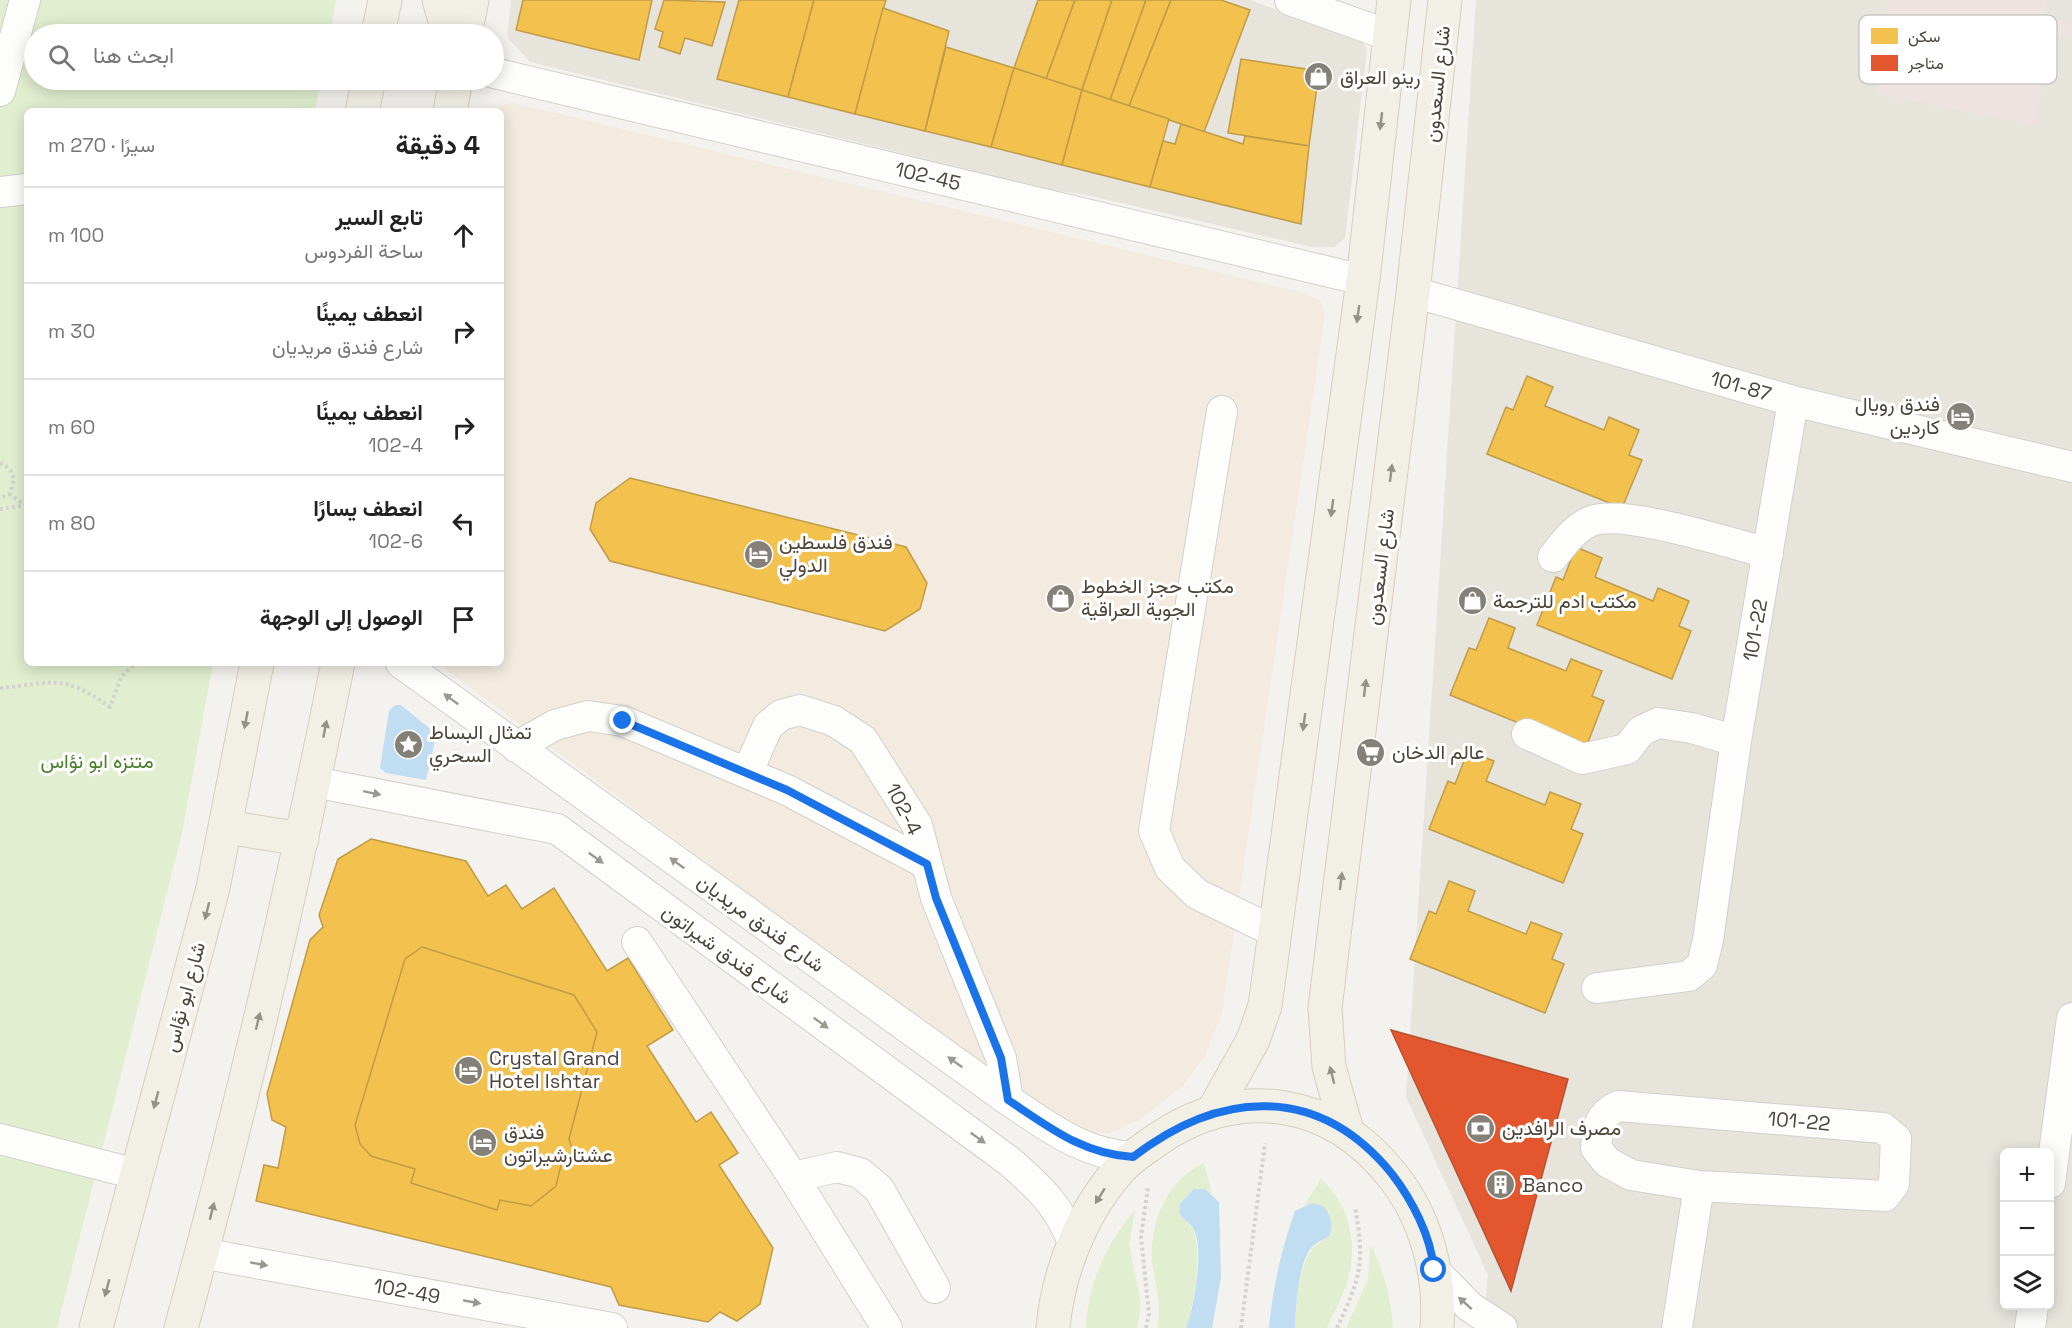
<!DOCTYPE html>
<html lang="ar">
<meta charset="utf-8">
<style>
body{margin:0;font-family:"Space Grotesk",Vazirmatn,sans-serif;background:#f2f2f2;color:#222;direction:rtl}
.controls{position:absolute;right:18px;bottom:18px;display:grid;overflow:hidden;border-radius:9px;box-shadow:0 3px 15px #0003}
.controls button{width:54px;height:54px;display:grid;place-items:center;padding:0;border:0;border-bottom:2px solid #e0e0e0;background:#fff;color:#222;font:30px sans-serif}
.stop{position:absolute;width:18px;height:18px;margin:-14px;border:4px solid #1a73e8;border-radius:50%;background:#fff}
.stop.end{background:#1a73e8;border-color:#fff;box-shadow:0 2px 6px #0008}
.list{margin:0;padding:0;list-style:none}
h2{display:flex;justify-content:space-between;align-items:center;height:78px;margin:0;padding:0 24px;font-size:26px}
h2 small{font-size:20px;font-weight:400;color:#767676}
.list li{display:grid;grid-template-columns:39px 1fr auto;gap:18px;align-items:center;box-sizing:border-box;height:96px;padding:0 24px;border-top:2px solid #e0e0e0}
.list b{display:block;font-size:22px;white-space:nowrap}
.list p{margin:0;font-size:20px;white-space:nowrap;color:#767676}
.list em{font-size:20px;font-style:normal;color:#767676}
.icon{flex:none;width:33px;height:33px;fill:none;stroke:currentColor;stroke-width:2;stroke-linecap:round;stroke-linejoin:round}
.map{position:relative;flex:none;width:2072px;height:1328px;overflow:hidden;direction:ltr}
.search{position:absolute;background:#fff;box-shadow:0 3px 15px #0003;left:24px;top:24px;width:480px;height:66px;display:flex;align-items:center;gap:15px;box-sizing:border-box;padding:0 21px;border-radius:33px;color:#767676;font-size:22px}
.panel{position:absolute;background:#fff;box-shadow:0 3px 15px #0003;left:24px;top:108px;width:480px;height:558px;border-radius:9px;direction:rtl}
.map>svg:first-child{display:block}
.residential{fill:#e7e4dc;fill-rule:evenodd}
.commercial{fill:#f3ebdf}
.medical{fill:#eee3df}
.green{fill:#e1eecf}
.parking{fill:#e6e3df}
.water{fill:#c0ddf1}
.homes{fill:#f2c14e;stroke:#c09c48;stroke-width:1.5}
.shops{fill:#e4572e;stroke:#b65131;stroke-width:1.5}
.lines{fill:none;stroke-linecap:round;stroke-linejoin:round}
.minor-casing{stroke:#d2d0cb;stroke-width:32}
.major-casing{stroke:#d6cebb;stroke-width:35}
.path{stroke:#d3d2cc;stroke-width:4;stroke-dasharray:3 3;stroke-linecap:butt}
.minor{stroke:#fdfdfc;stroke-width:30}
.major{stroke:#f2efe6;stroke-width:33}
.oneway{fill:#969187}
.oneway2{fill:#9b9791}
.route{stroke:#1a73e8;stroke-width:8}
.labels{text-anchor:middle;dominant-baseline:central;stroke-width:6;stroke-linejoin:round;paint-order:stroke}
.poi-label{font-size:20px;fill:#4b4439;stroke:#fff;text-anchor:start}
.street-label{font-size:20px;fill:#4b4439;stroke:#fff}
.park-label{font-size:20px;fill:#4a7f2a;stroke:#fff}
.key{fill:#fff;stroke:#c9c7c4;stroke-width:1.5}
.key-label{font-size:16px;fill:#4b4439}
</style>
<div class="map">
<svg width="2072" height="1328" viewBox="0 0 2072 1328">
<rect width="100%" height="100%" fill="#f4f2ee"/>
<!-- residential -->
<g class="residential">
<polygon points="511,0 1250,0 1362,41 1367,49 1345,238 1334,247 1312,247 1082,194 1057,191 530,62 507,37"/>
<path d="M1476,0H2072V1328H1483L1488,1275L1406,1097ZM2004,1152H2050V1306H2004Z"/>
</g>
<!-- commercial -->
<polygon class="commercial" points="510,102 1305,293 1320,300 1325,315 1222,1013 1205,1056 1182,1087 1139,1120 1107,1134 1065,1128 437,663 501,663 501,111 490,111"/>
<!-- medical -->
<polygon class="medical" points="1888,0 2072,0 2072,35 2049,32 2036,125 1877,94"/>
<!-- green -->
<g class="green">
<polygon points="0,0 336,0 330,34 34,34 34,80 321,80 315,111 27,111 27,663 213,663 182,833 57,1328 0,1328"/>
<path d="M1204,1163L1212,1194L1205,1189L1186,1222L1193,1228C1202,1260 1195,1292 1188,1324L1186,1328H1157C1163,1304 1154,1283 1152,1259C1150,1221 1168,1179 1204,1163Z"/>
<path d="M1321,1179C1351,1205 1359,1249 1346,1286C1341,1300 1333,1314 1327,1328H1295C1297,1304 1298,1250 1323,1241L1312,1203L1304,1206Z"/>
<path d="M1135,1210L1129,1244L1141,1304L1137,1328H1086C1088,1283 1106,1244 1135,1210Z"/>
<path d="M1370,1244C1384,1272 1391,1297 1393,1328H1346L1368,1279Z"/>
</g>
<!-- parking -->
<polygon class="parking" points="2047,0 2072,0 2072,22 2045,20"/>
<!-- water -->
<g class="water">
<polygon points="395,705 401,705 434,732 436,736 426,780 386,773 380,768 389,711"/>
<path d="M1194,1189H1205L1219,1202L1221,1277L1212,1328H1186C1194,1309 1205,1246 1193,1228C1190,1223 1184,1220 1180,1214V1204Z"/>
<path d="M1312,1203L1323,1206C1331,1216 1333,1223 1330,1235C1326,1239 1318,1241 1314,1245C1298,1258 1296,1308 1295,1328H1269C1273,1287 1281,1250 1295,1211Z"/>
</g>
<!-- homes -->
<g class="homes">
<polygon points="523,0 652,0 639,60 516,30"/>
<polygon points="664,0 725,2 712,46 685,38 680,54 659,47 663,32 655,29"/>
<polygon points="739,0 814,0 788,97 717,79"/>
<polygon points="814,0 886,0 855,114 788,97"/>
<polygon points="1038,0 1075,0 1046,79 1014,68"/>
<polygon points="1075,0 1112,0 1082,90 1046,79"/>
<polygon points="1112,0 1146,0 1110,100 1082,90"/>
<polygon points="1146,0 1171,0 1129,106 1110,100"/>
<polygon points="1171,0 1221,0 1250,10 1204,132 1129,106"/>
<polygon points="883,8 949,31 925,131 855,114"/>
<polygon points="946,47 1014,68 991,147 925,131"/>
<polygon points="1241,59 1319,71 1309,146 1228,133"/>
<polygon points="1014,68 1082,90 1062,165 991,147"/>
<polygon points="1082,90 1169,119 1150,187 1062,165"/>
<polygon points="1181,124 1243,144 1245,136 1309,146 1301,224 1150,187 1163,141 1175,144"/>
<polygon points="1527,376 1553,387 1545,406 1604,430 1609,417 1639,430 1629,455 1642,460 1622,508 1487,454 1506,407 1513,410"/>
<polygon points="630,478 906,547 927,583 920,609 885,631 610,561 590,529 596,503"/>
<polygon points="1576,547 1602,558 1595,577 1653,601 1658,588 1689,601 1679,626 1691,631 1672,679 1537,625 1556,577 1563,580"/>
<polygon points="1489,618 1515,628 1508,648 1566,671 1571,659 1602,671 1592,696 1604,701 1585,750 1450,695 1469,648 1476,650"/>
<polygon points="1468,751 1494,761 1486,781 1545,805 1550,792 1581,804 1571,829 1583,834 1563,883 1429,829 1448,781 1455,784"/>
<polygon points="371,839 466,861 488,896 506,885 522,909 554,888 607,971 628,958 673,1030 647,1046 696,1122 711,1112 738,1153 719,1165 773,1248 760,1304 737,1321 720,1312 708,1322 619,1305 611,1287 256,1201 264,1165 278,1168 286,1127 272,1120 267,1094 310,940 323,927 319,915 338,859"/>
<polygon points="1449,881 1475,891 1468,911 1526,934 1531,922 1562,934 1552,959 1564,964 1545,1013 1410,959 1429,911 1436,914"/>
<polygon points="422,947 574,995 597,1032 569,1139 573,1152 562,1161 556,1186 531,1206 500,1200 497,1210 411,1183 415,1169 371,1156 360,1144 355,1125 405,959"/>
</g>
<!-- shops -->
<polygon class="shops" points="1391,1030 1568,1079 1511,1291"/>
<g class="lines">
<defs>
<g id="minor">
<polyline points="1290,0 1391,36"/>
<polyline points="494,73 1363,280"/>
<polyline points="0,91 25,0"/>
<polyline points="0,192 27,189"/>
<polyline points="1413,292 1793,401 2072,467"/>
<polyline points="1222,411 1154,831 1170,868 1197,894 1275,932"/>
<path d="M1553,557C1563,544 1574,529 1589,522C1620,507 1732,544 1768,553"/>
<path d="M401,663L1008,1100C1049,1127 1082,1154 1133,1157"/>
<polyline points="1527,734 1582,759 1627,749 1641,731 1658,723 1692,728 1736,741"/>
<polyline points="516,747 555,725 588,716 623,721 787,790 927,864"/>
<polyline points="747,773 768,726 781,715 800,710 834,721 863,740 917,825 936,898 1001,1058 1008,1100"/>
<path d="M314,782L557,829L1009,1161C1039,1187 1061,1207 1074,1246"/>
<polyline points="637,942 793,1177 887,1328"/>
<polyline points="1597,988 1689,976 1702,965 1708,940 1736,741 1793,401"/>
<path d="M1618,1106L1883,1128L1896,1139L1894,1184L1885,1196L1699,1186L1631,1175L1607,1162L1596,1148C1598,1127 1598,1116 1618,1106Z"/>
<polyline points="0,1139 136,1174"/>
<polyline points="793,1177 837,1167 860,1173 879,1189 935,1288"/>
<polyline points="2050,1183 2072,1018"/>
<polyline points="201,1253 612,1328"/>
<polyline points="1434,1270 1470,1307 1502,1328"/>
<polyline points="1677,1328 1699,1186"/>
<polyline points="2030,1328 2033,1306"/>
</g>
<g id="major">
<polyline points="439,0 449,34"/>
<polyline points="378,34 385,0"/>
<polyline points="465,34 472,0"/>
<polyline points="362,111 369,80"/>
<polyline points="450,111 456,80"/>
<polyline points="226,827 302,839"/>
<polyline points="1212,1113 1253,1040 1265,1006 1363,280 1394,0"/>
<polyline points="1347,1131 1329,1067 1325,1008 1413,292 1445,0"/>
<polyline points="96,1328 213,888 257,663"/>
<path d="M181,1328C242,1109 293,886 338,663"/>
<path d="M1053,1328C1058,1271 1083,1209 1122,1167C1132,1156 1146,1148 1158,1139C1239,1084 1331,1098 1392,1175C1426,1217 1441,1274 1437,1328"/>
</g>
</defs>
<!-- minor casing -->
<use href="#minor" class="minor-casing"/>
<!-- major casing -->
<use href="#major" class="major-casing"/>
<!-- path -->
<g class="path">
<path d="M0,463C15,469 16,481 9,494L0,498"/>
<polyline points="9,494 23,504"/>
<polyline points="0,509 27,505"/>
<path d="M0,688C54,683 62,673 110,707L121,677L135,663"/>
<polyline points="1146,1328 1149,1314 1141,1237 1148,1187"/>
<polyline points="1241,1328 1265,1143"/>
<path d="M1337,1328C1361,1276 1365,1264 1355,1207"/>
</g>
<!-- minor -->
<use href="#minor" class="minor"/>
<!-- major -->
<use href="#major" class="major"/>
</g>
<!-- one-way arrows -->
<defs><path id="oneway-solid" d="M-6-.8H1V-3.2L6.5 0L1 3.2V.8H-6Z" transform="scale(1.5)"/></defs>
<g class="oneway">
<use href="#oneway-solid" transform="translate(1381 121) rotate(97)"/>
<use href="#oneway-solid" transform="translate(1358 314) rotate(98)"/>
<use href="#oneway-solid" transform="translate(1391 473) rotate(-83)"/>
<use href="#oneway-solid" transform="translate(1332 508) rotate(98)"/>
<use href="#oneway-solid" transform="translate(1365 688) rotate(-83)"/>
<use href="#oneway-solid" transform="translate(246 720) rotate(101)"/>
<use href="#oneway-solid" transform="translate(1304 722) rotate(98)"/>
<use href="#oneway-solid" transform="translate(325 729) rotate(-79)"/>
<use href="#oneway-solid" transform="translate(1341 881) rotate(-83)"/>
<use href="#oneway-solid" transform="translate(207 911) rotate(104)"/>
<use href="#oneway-solid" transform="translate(258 1021) rotate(-76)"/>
<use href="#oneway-solid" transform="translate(1332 1075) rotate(-104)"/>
<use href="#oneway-solid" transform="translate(156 1100) rotate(105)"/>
<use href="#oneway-solid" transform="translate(1100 1196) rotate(122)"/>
<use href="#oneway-solid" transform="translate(212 1211) rotate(-76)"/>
<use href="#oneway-solid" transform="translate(107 1288) rotate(105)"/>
</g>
<g class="oneway2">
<use href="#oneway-solid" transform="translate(451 699) rotate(-144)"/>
<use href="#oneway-solid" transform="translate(372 793) rotate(12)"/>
<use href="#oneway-solid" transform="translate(596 858) rotate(36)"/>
<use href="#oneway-solid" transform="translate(677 863) rotate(-144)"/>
<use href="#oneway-solid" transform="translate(821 1023) rotate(36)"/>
<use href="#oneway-solid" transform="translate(955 1062) rotate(-144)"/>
<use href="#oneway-solid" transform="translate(978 1138) rotate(36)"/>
<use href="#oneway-solid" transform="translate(259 1264) rotate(10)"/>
<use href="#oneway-solid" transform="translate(472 1302) rotate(10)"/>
<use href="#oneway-solid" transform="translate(1465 1303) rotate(-138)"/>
</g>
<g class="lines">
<!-- route -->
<path class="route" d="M623,721L787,790L927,864L936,898L1001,1058L1008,1100C1049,1127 1082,1154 1133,1157C1220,1090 1318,1083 1392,1174C1412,1200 1431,1236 1434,1270"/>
</g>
<!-- icons -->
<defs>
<symbol id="shop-disc" viewBox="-11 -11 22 22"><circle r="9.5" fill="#868178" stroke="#fff"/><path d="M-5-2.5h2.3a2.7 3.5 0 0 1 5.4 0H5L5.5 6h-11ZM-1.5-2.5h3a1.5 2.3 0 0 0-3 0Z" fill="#fff"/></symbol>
<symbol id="hotel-disc" viewBox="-11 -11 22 22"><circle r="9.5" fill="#868178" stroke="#fff"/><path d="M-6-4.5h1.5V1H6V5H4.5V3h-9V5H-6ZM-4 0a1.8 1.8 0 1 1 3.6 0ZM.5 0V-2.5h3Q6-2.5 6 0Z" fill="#fff"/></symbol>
<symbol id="sight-disc" viewBox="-11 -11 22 22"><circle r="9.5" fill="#868178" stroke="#fff"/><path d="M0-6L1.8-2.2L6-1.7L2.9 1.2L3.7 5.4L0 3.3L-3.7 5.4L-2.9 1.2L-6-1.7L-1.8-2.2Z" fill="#fff"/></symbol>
<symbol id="supermarket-disc" viewBox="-11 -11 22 22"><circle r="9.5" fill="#868178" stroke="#fff"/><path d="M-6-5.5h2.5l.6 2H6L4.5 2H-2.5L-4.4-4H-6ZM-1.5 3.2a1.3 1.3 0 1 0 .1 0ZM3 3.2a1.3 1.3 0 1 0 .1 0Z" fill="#fff"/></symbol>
<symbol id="bank-disc" viewBox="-11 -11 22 22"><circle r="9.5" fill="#868178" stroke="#fff"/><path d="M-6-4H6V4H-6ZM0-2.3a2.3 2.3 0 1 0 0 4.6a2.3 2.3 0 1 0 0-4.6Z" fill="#fff"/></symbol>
<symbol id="building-disc" viewBox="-11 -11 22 22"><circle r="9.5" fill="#868178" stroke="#fff"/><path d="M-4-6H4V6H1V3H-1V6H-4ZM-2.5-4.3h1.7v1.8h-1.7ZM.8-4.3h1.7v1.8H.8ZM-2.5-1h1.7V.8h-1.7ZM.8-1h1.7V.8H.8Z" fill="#fff"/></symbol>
</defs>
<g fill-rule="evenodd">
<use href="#shop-disc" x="1302" y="60" width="33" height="33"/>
<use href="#hotel-disc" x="1944" y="400" width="33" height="33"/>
<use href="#hotel-disc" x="742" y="538" width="33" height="33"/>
<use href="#shop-disc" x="1044" y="582" width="33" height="33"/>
<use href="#shop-disc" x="1456" y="584" width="33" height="33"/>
<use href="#sight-disc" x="392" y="728" width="33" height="33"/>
<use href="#supermarket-disc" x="1354" y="736" width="33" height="33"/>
<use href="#hotel-disc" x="452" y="1054" width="33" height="33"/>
<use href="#bank-disc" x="1464" y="1112" width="33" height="33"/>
<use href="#hotel-disc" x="466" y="1126" width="33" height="33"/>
<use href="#building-disc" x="1484" y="1168" width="33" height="33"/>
</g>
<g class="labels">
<!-- poi labels -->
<g class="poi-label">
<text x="1340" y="77">رينو العراق</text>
<text x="1940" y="404" text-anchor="end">فندق رويال<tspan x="1940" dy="23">كاردين</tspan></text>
<text x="779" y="542">فندق فلسطين<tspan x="779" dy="23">الدولي</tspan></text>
<text x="1081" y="586">مكتب حجز الخطوط<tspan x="1081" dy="23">الجوية العراقية</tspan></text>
<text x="1493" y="601">مكتب ادم للترجمة</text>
<text x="429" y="732">تمثال البساط<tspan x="429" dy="23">السحري</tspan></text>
<text x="1392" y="752">عالم الدخان</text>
<text x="489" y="1058">Crystal Grand<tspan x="489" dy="23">Hotel Ishtar</tspan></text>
<text x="1502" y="1128">مصرف الرافدين</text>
<text x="504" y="1132">فندق<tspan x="504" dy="23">عشتارشيراتون</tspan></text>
<text x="1522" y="1185">Banco</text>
</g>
<!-- street labels -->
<g class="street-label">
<text transform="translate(1437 84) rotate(-84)">شارع السعدون</text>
<text transform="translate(928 176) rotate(13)">102-45</text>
<text transform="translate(1741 386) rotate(16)">101-87</text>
<text transform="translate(1380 567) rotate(-83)">شارع السعدون</text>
<text transform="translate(1755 630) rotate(-80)">101-22</text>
<text transform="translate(904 809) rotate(63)">102-4</text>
<text transform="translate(761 923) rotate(36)">شارع فندق مريديان</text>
<text transform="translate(727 954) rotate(36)">شارع فندق شيراتون</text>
<text transform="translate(184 997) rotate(-75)">شارع ابو نؤاس</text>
<text transform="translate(1799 1121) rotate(5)">101-22</text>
<text transform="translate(407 1291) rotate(10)">102-49</text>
</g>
<!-- park labels -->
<g class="park-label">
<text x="97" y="761">متنزه ابو نؤاس</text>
</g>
</g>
<!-- legend -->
<rect x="1859" y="15" width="198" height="69" rx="9" class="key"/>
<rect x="1871" y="28" width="27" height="16" fill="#f2c14e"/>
<rect x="1871" y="55" width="27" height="16" fill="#e4572e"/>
<g class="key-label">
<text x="1908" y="42">سكن</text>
<text x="1908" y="69">متاجر</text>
</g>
</svg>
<div class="controls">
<button>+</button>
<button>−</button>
<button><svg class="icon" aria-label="layers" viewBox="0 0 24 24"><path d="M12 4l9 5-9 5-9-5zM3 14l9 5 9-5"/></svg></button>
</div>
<div class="stop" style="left:1434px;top:1270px"></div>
<div class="stop end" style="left:623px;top:721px"></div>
<div class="search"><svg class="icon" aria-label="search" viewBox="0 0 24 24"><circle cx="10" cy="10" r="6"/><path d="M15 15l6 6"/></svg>ابحث هنا</div>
<section class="panel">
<h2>4 دقيقة<small>سيرًا · 270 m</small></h2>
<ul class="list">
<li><svg class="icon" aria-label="ahead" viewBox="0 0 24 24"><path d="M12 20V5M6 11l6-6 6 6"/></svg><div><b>تابع السير</b><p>ساحة الفردوس</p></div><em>100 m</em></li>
<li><svg class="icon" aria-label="right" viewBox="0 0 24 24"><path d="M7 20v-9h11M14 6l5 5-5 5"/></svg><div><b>انعطف يمينًا</b><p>شارع فندق مريديان</p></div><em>30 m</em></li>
<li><svg class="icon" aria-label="right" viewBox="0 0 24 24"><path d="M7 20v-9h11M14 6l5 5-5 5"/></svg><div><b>انعطف يمينًا</b><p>102-4</p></div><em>60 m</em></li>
<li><svg class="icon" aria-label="left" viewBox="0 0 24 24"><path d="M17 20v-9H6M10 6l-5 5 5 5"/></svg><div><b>انعطف يسارًا</b><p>102-6</p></div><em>80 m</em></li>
<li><svg class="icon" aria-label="arrive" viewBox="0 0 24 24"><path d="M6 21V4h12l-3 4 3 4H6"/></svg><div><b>الوصول إلى الوجهة</b></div></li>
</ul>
</section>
</div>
